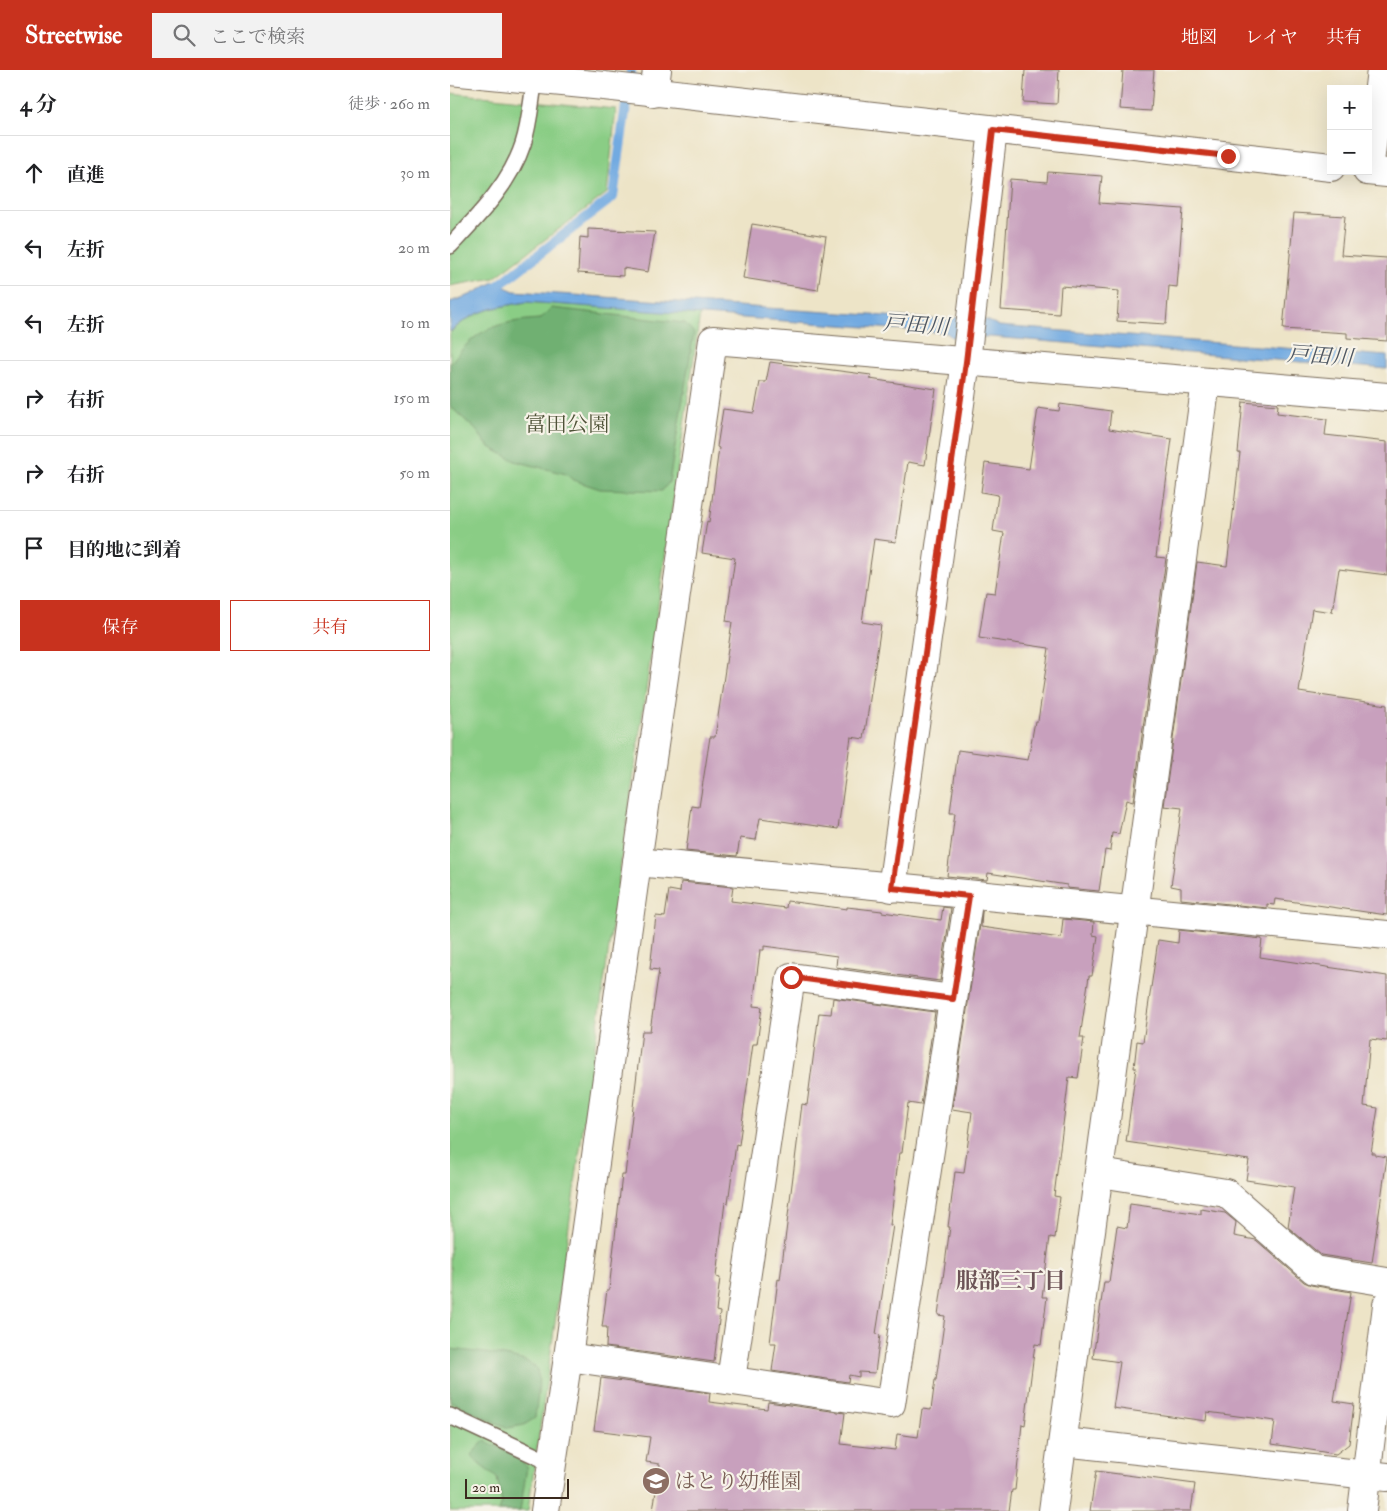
<!DOCTYPE html>
<html lang="ja">
<meta charset="utf-8">
<style>
body{margin:0;font-family:"IM FELL Double Pica","Noto Serif JP",serif;background:#f2f2f2;color:#202124}
.controls{position:absolute;right:15px;top:15px;display:grid;overflow:hidden;border-radius:0px;box-shadow:0 5px 20px #0002}
.controls button{width:45px;height:45px;display:grid;place-items:center;padding:0;border:0;border-bottom:1px solid #e0e0e0;background:#fff;color:#202124;font:25px sans-serif}
.scale{position:absolute;left:15px;bottom:12px;width:104px;box-sizing:border-box;padding-left:5px;border:2px solid #3b2a1e;border-top:0;font-size:14px;line-height:18px;white-space:nowrap;color:#3b2a1e;-webkit-text-stroke:4px #f7f3e8;paint-order:stroke}
.stop{position:absolute;width:15px;height:15px;margin:-11px;border:4px solid #c8321e;border-radius:50%;background:#fff}
.stop.end{background:#c8321e;border-color:#fff;box-shadow:0 1px 5px #0008}
.list{margin:0;padding:0;list-style:none}
h2{display:flex;justify-content:space-between;align-items:center;height:65px;margin:0;padding:0 20px;font-size:21px}
h2 small{font-size:16px;font-weight:400;color:#757577}
.list li{display:grid;grid-template-columns:32px 1fr auto;gap:15px;align-items:center;box-sizing:border-box;height:75px;padding:0 20px;border-top:1px solid #e0e0e0}
.list b{display:block;font-size:19px;white-space:nowrap}
.list em{font-size:16px;font-style:normal;color:#757577}
.actions{display:flex;gap:10px;padding:15px 20px}
.actions a{flex:1;padding:11px 0;border:1px solid #c8321e;border-radius:0px;text-align:center;font-size:18px;color:#c8321e}
.actions .main{background:#c8321e;color:#fff}
.icon{flex:none;width:28px;height:28px;fill:none;stroke:currentColor;stroke-width:2;stroke-linecap:round;stroke-linejoin:round}
.map{position:relative;flex:none;width:937px;height:1441px;overflow:hidden}
header{display:flex;align-items:center;gap:30px;box-sizing:border-box;height:70px;padding:0 25px;background:#c8321e;color:#fff}
header strong{font-size:24px}
nav{display:flex;gap:28px;margin-inline-start:auto;font-size:18px}
.search{width:350px;height:45px;background:#f2f2f2;display:flex;align-items:center;gap:12px;box-sizing:border-box;padding:0 18px;border-radius:0px;color:#757577;font-size:19px}
main{display:flex}
aside{flex:1;background:#fff}
.map>svg:first-child{display:block}
.green{fill:#8acd85;stroke:#627c52}
.forest{fill:#6fb072;stroke:#556d48}
.water{fill:#72aae1;stroke:#566a80}
.lines{fill:none;stroke-linecap:round;stroke-linejoin:round}
.stream{stroke:#72aae1;stroke-width:10}
.building{fill:#c8a0bd}
.service-casing{stroke:#796b59;stroke-width:18}
.minor-casing{stroke:#796b59;stroke-width:30}
.tertiary-casing{stroke:#796b59;stroke-width:30}
.service{stroke:#fff;stroke-width:15}
.minor{stroke:#fff;stroke-width:28}
.tertiary{stroke:#fff;stroke-width:28}
.route{stroke:#c8321e;stroke-width:6}
.labels{text-anchor:middle;dominant-baseline:central;stroke-width:4.5;stroke-linejoin:round;paint-order:stroke}
.park-label{font-size:21px;fill:#4f5338;stroke:#f7f3e8}
.education-label{font-size:21px;fill:#785e54;stroke:#f7f3e8;text-anchor:start}
.water-label{font-size:22px;font-style:italic;fill:#4e5762;stroke:#f7f3e8}
.neighbourhood-label{font-size:22px;font-weight:bold;fill:#6c5356;stroke:#f7f3e8}
</style>
<header>
<strong>Streetwise</strong>
<div class="search"><svg class="icon" aria-label="search" viewBox="0 0 24 24"><circle cx="10" cy="10" r="6"/><path d="M15 15l6 6"/></svg>ここで検索</div>
<nav><a>地図</a><a>レイヤ</a><a>共有</a></nav>
</header>
<main>
<aside>
<h2>4 分<small>徒歩 · 260 m</small></h2>
<ul class="list">
<li><svg class="icon" aria-label="ahead" viewBox="0 0 24 24"><path d="M12 20V5M6 11l6-6 6 6"/></svg><div><b>直進</b></div><em>30 m</em></li>
<li><svg class="icon" aria-label="left" viewBox="0 0 24 24"><path d="M17 20v-9H6M10 6l-5 5 5 5"/></svg><div><b>左折</b></div><em>20 m</em></li>
<li><svg class="icon" aria-label="left" viewBox="0 0 24 24"><path d="M17 20v-9H6M10 6l-5 5 5 5"/></svg><div><b>左折</b></div><em>10 m</em></li>
<li><svg class="icon" aria-label="right" viewBox="0 0 24 24"><path d="M7 20v-9h11M14 6l5 5-5 5"/></svg><div><b>右折</b></div><em>150 m</em></li>
<li><svg class="icon" aria-label="right" viewBox="0 0 24 24"><path d="M7 20v-9h11M14 6l5 5-5 5"/></svg><div><b>右折</b></div><em>50 m</em></li>
<li><svg class="icon" aria-label="arrive" viewBox="0 0 24 24"><path d="M6 21V4h12l-3 4 3 4H6"/></svg><div><b>目的地に到着</b></div></li>
</ul>
<div class="actions"><a class="main">保存</a><a>共有</a></div>
</aside>
<div class="map">
<svg width="937" height="1441" viewBox="0 0 937 1441">
<rect width="100%" height="100%" fill="#f7f3e8"/>
<filter id="ink" filterUnits="userSpaceOnUse"><feTurbulence type="fractalNoise" baseFrequency=".02" numOctaves="2"/><feDisplacementMap in="SourceGraphic" scale="10" xChannelSelector="R" yChannelSelector="G"/><feConvolveMatrix kernelMatrix="1 2 1 2 8 2 1 2 1" color-interpolation-filters="sRGB"/></filter>
<filter id="wash" filterUnits="userSpaceOnUse"><feTurbulence type="fractalNoise" baseFrequency=".0096" numOctaves="4" result="noise"/><feDisplacementMap in="SourceGraphic" scale="20" xChannelSelector="R" yChannelSelector="G"/><feGaussianBlur stdDeviation="1.12" result="paint"/><feColorMatrix in="noise" values="0 0 0 0 0 0 0 0 0 0 0 0 0 0 0 0 0 1.4 0 .05"/><feComposite in="paint" operator="in"/></filter>
<g filter="url(#wash)">
<rect width="100%" height="100%" fill="#ede4c7"/>
<!-- green -->
<g class="green">
<polygon points="0,23 166,39 157,123 44,208 0,216"/>
<path d="M76,232L250,244L78,1441H0V263C24,239 45,238 76,232Z"/>
</g>
<!-- forest -->
<g class="forest">
<path d="M102,238L235,253L244,263L219,412L212,421L150,419L123,410L116,404L65,391L38,376L26,360L0,336V294C27,258 46,252 90,249Z"/>
<path d="M0,1279C16,1281 79,1286 86,1298C92,1309 86,1335 85,1348L74,1355L58,1358L0,1331Z"/>
<path d="M34,1371C50,1377 65,1384 77,1397L70,1441H49L52,1433L47,1408L29,1394L21,1385Z"/>
</g>
<!-- water -->
<path class="water" d="M44,212L64,221L495,250C513,244 532,246 549,256L937,286V299L541,267H501L497,263L76,232C44,238 26,239 0,262V232L20,225Z"/>
<g class="lines">
<!-- stream -->
<polyline class="stream" points="40,222 163,127 181,0"/>
</g>
<g id="blocks">
<!-- building -->
<g class="building">
<polygon points="575,0 609,0 607,34 573,32"/>
<polygon points="673,0 704,0 701,41 670,39"/>
<polygon points="598,102 652,106 649,133 733,139 727,217 719,216 716,254 667,251 669,221 611,216 609,244 551,240 560,109 597,112"/>
<polygon points="844,143 895,146 891,185 937,188 937,271 897,268 897,263 833,259"/>
<polygon points="302,154 376,166 368,220 293,208"/>
<polygon points="138,159 205,162 198,202 173,198 173,206 128,203 130,167 138,168"/>
<polygon points="320,292 421,305 420,309 486,319 475,395 458,392 446,472 424,469 412,552 431,555 414,669 401,667 388,759 310,748 306,770 290,768 287,786 236,781 242,736 249,737 260,667 265,667 282,552 276,551 285,488 252,483 257,451 259,452 269,378 267,377 273,339 304,343 310,312 316,312"/>
<polygon points="793,332 828,335 827,343 877,349 875,365 937,372 937,505 889,499 882,542 862,539 849,622 937,635 937,845 825,829 824,835 817,834 817,838 731,829 731,818 721,816 732,738 714,736 747,492 777,496 790,383 788,383"/>
<polygon points="610,334 661,341 659,359 722,369 706,487 716,488 683,732 676,730 669,764 662,763 660,781 655,780 649,821 617,818 617,815 538,803 537,810 497,806 505,743 500,743 508,680 578,690 585,651 588,651 599,578 529,568 536,522 545,523 554,463 543,461 548,425 531,422 535,393 579,399 588,338 609,341"/>
<polygon points="231,812 283,817 281,831 336,838 337,831 397,839 397,837 432,841 432,842 491,850 493,837 501,838 490,911 386,897 387,886 314,876 314,880 310,880 303,936 312,937 307,974 303,974 289,1075 286,1074 278,1133 275,1132 266,1207 270,1208 266,1241 270,1242 264,1292 156,1277 157,1257 152,1257 157,1220 159,1220 172,1105 175,1105 192,961 200,961 209,900 200,899 206,846 215,847 219,820 230,822"/>
<polygon points="532,841 531,857 611,868 613,849 644,852 643,865 648,866 642,906 639,906 630,968 634,968 628,1008 619,1007 604,1126 610,1127 605,1168 600,1167 592,1227 597,1227 591,1275 585,1274 575,1355 572,1354 565,1420 562,1420 559,1441 203,1441 210,1394 196,1392 200,1367 144,1360 151,1308 260,1323 259,1332 317,1339 318,1332 395,1343 391,1374 445,1380 447,1364 468,1367 472,1339 481,1340 485,1310 486,1310 495,1246 488,1245 500,1157 498,1157 505,1102 514,1103 522,1042 502,1039"/>
<polygon points="729,860 812,869 810,887 937,906 937,971 920,969 914,1036 928,1038 921,1083 925,1083 925,1085 937,1087 922,1193 871,1185 838,1157 844,1117 796,1110 799,1090 676,1072 686,998 684,998 687,971 693,972 708,870 728,873"/>
<polygon points="383,928 485,942 471,1035 458,1033 452,1083 449,1083 440,1155 443,1155 426,1264 430,1265 425,1303 409,1302 409,1307 399,1305 398,1312 322,1301 326,1273 320,1273 328,1209 330,1210 352,1034 357,1035 369,943 381,944"/>
<polygon points="680,1134 751,1144 751,1139 775,1143 786,1152 784,1166 806,1170 854,1212 861,1215 901,1222 884,1331 904,1334 899,1374 886,1384 822,1374 825,1351 757,1342 756,1351 663,1338 670,1292 643,1288 654,1212 659,1212 667,1156 677,1158"/>
<polygon points="646,1401 745,1414 741,1441 640,1441"/>
</g>
</g>
</g>
<g filter="url(#ink)">
<use href="#blocks" fill-opacity="0" stroke="#796b59" stroke-width="1"/>
<g class="lines">
<defs>
<g id="service">
<path d="M0,176C28,146 60,114 73,74C80,53 81,30 85,9"/>
<polyline points="0,1346 103,1394"/>
</g>
<g id="minor">
<polyline points="204,23 207,0"/>
<polyline points="919,101 931,0"/>
<polyline points="187,792 937,865"/>
<polyline points="442,818 516,291 543,60"/>
<polyline points="650,1103 776,1123 864,1200 937,1212"/>
<polyline points="118,1287 441,1334 519,826"/>
<polyline points="281,1310 341,907 503,929"/>
<polyline points="613,1372 937,1407"/>
<polyline points="95,1441 118,1287 187,792 263,270 937,327"/>
<polyline points="603,1441 756,312"/>
<polyline points="912,1441 937,1235"/>
</g>
<g id="tertiary">
<polyline points="0,1 154,16 881,97"/>
<polyline points="917,101 937,103"/>
</g>
</defs>
<!-- service casing -->
<use href="#service" class="service-casing"/>
<!-- minor casing -->
<use href="#minor" class="minor-casing"/>
<!-- tertiary casing -->
<use href="#tertiary" class="tertiary-casing"/>
<!-- service -->
<use href="#service" class="service"/>
<!-- minor -->
<use href="#minor" class="minor"/>
<!-- tertiary -->
<use href="#tertiary" class="tertiary"/>
</g>
</g>
<g class="lines" filter="url(#ink)">
<!-- route -->
<polyline class="route" points="341,907 503,929 519,826 442,818 516,292 543,60 778,86"/>
</g>
<!-- icons -->
<defs>
<symbol id="school-disc" viewBox="-11 -11 22 22"><circle r="9.5" fill="#8d6e63" stroke="#f7f3e8"/><path d="M0-5L7-2L0 1L-7-2ZM-4 1L0 2.5L4 1V4Q0 6-4 4Z" fill="#fff"/></symbol>
</defs>
<g fill-rule="evenodd">
<use href="#school-disc" x="190" y="1395" width="32" height="32"/>
</g>
<g class="labels">
<!-- park labels -->
<g class="park-label">
<text x="117" y="354">富田公園</text>
</g>
<!-- education labels -->
<g class="education-label">
<text x="225" y="1411">はとり幼稚園</text>
</g>
<!-- water labels -->
<g class="water-label">
<text transform="translate(466 255) rotate(4)">戸田川</text>
<text transform="translate(870 286) rotate(4)">戸田川</text>
</g>
<!-- neighbourhood labels -->
<g class="neighbourhood-label">
<text x="561" y="1211">服部三丁目</text>
</g>
</g>
</svg>
<div class="controls">
<button>+</button>
<button>−</button>
</div>
<div class="scale">20 m</div>
<div class="stop" style="left:341px;top:907px"></div>
<div class="stop end" style="left:778px;top:86px"></div>
</div>
</main>
